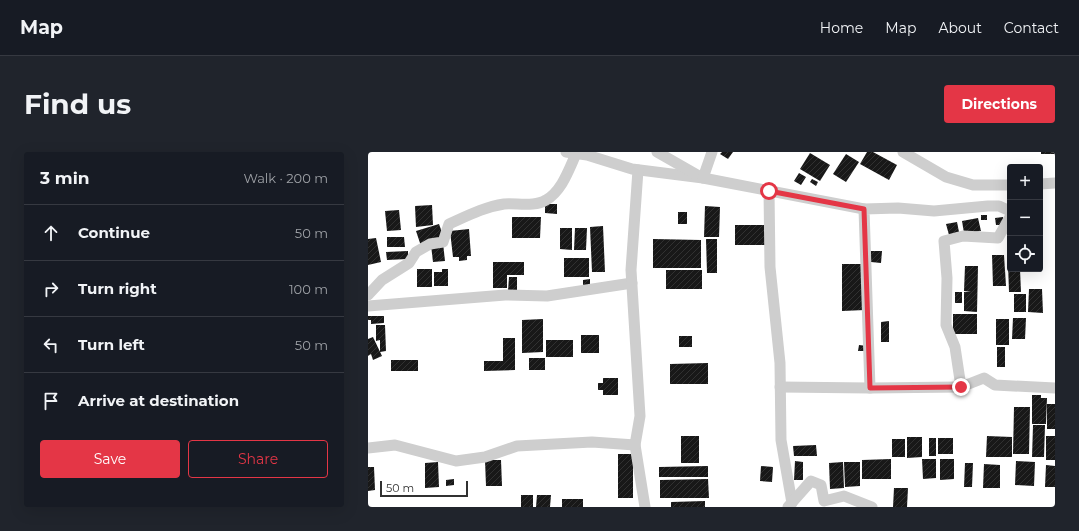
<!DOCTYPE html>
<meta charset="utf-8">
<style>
body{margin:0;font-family:Montserrat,sans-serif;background:#20242c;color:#f1f3f6}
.controls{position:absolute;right:12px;top:12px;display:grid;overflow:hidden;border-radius:4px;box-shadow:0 4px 16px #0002}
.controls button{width:36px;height:36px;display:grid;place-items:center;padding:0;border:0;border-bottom:1px solid #363941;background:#171b24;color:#f1f3f6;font:20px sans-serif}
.scale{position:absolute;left:12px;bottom:10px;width:88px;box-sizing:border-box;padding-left:4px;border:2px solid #313131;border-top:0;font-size:11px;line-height:14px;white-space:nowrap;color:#313131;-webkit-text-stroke:3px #fff;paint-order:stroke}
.stop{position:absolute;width:12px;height:12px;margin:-9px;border:3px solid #e43646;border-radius:50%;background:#fff}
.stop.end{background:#e43646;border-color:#fff;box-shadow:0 1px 4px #0008}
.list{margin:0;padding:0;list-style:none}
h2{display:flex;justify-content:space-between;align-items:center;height:52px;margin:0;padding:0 16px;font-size:17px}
h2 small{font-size:13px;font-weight:400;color:#9ea1a6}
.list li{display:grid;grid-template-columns:26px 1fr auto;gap:12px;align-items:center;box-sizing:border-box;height:56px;padding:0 16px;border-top:1px solid #363941}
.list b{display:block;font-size:15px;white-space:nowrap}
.list em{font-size:13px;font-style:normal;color:#9ea1a6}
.actions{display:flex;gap:8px;padding:12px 16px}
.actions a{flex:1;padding:9px 0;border:1px solid #e43646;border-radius:4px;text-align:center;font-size:14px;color:#e43646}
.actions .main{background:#e43646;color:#fff}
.icon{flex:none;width:22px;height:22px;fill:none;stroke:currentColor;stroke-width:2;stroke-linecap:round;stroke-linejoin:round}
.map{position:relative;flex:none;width:687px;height:355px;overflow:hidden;border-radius:4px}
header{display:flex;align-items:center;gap:24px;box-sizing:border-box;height:56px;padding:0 20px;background:#171b24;border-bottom:1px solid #363941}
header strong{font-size:19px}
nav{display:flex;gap:22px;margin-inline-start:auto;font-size:14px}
.intro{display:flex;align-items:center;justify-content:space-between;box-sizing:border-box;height:96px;padding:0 24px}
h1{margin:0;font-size:28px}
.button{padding:10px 18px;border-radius:4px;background:#e43646;color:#fff;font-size:14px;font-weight:700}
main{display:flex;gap:24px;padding:0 24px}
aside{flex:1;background:#171b24;border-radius:4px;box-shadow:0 4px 16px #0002}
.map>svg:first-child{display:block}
.building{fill:url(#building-hatch)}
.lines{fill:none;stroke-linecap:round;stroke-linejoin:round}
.street{stroke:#cecece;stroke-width:11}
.route{stroke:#e43646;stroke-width:5}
</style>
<header>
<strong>Map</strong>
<nav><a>Home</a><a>Map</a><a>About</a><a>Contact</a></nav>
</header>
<div class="intro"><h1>Find us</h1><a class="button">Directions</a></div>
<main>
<aside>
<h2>3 min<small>Walk · 200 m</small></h2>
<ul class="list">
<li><svg class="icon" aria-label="ahead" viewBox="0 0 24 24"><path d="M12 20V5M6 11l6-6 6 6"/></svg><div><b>Continue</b></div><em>50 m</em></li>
<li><svg class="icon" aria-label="right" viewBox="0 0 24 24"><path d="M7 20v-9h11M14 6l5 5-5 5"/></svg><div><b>Turn right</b></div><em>100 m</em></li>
<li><svg class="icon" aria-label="left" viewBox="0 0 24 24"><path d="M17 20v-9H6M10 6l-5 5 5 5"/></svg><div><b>Turn left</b></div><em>50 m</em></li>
<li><svg class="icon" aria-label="arrive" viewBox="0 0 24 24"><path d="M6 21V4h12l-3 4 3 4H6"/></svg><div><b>Arrive at destination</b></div></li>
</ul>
<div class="actions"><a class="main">Save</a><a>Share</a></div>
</aside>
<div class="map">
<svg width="687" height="355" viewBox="0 0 687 355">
<defs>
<pattern id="building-hatch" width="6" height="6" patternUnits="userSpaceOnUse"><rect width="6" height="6" fill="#181818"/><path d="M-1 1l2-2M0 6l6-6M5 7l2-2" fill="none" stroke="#313131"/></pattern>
</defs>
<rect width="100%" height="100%" fill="#fff"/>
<!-- building -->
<g class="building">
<polygon points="354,0 365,0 360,7 352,2"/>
<polygon points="499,0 505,0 529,13 521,28 492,12"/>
<rect x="673" y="0" width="14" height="2"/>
<polygon points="442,1 462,13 452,29 432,17"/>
<polygon points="478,2 491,10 478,30 465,22"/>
<polygon points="431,21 438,25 433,33 426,29"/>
<polygon points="444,27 450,30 448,34 442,30"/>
<polygon points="177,52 189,52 189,62 177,61"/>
<polygon points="64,53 65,73 48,75 47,54"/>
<polygon points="337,54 352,55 351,85 336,85"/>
<polygon points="31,58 33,78 19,79 17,59"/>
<rect x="310" y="60" width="9" height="12"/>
<rect x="613" y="63" width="6" height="5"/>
<polygon points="144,65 173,65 172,86 144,86"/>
<polygon points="635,65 635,73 628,73 627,66"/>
<polygon points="610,66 613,79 596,81 594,69"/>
<polygon points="589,70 591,80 581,83 578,72"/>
<polygon points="71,72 76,86 53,94 48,79"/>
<rect x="367" y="73" width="30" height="20"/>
<polygon points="235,74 237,120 224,120 222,75"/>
<polygon points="192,76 204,76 204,98 192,97"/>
<polygon points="207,76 219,76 218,98 206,98"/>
<polygon points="101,77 103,104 99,104 99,108 91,109 91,105 85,105 82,79"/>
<polygon points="19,85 36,85 37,95 19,95"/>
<polygon points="8,86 13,110 0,113 0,87"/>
<polygon points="285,87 333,88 333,116 285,116"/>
<polygon points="338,87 349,87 349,121 339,121"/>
<polygon points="75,91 77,109 65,110 63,93"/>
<polygon points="40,99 40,107 19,108 18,100"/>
<polygon points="503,99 514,99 513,111 503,110"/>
<polygon points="624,103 636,103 638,134 625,134"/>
<rect x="196" y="106" width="25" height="19"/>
<polygon points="125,110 156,110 156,123 139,123 139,136 125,136"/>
<polygon points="474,112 497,112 497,158 474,159"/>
<polygon points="640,112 642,112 642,117 652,117 653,140 641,140"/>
<polygon points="597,114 610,114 609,160 596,159 596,140 603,140 596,139"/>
<rect x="49" y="117" width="15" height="18"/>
<polygon points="74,117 80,117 80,134 66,134 66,120 74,120"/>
<rect x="298" y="118" width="36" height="19"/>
<polygon points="141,125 149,125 149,139 140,139"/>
<polygon points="222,127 222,136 215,137 215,128"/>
<polygon points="661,137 674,137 675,161 660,160"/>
<rect x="587" y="140" width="7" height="11"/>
<rect x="646" y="142" width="12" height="18"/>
<rect x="585" y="162" width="24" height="20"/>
<polygon points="0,164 16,164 16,171 3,172 3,168 0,168"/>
<polygon points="645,166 658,166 657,187 644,187"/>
<polygon points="175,167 175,200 154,201 154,168"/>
<rect x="628" y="167" width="13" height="26"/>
<polygon points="521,169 521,190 513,190 513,170"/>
<polygon points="8,173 17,173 18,199 12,200 12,188 8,189"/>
<rect x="213" y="183" width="18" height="18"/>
<rect x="311" y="184" width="13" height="11"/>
<polygon points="5,185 14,204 5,208 3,202 0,204 0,187"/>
<polygon points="135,186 147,186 147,218 116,219 116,209 135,209"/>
<rect x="178" y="188" width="27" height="17"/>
<polygon points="491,193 499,194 499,199 490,199"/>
<rect x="629" y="195" width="8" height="20"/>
<rect x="161" y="206" width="16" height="12"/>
<rect x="23" y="208" width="27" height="11"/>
<polygon points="340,211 340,232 302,232 302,212"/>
<polygon points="235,226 250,226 250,243 235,243 235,238 230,238 230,231 235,231"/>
<polygon points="664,243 673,243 673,246 679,246 678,272 664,272"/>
<rect x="679" y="252" width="8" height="25"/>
<polygon points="646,255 662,255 661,302 645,302"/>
<polygon points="665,273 677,273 676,305 664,305"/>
<rect x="313" y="284" width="18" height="27"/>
<polygon points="619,284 644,285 644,305 618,305"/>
<rect x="678" y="284" width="9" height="24"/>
<polygon points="539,285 554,285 554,305 539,306"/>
<rect x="561" y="286" width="7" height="18"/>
<rect x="570" y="286" width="15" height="16"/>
<rect x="524" y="287" width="13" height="18"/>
<polygon points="448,293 449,304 426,304 425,294"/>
<rect x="250" y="302" width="15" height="44"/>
<polygon points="523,307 523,327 494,327 494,308"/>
<polygon points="554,307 568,307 568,326 555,327"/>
<polygon points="572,307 586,307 586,327 572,328"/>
<polygon points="117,308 133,308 134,334 118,334"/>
<polygon points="427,309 435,310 435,328 426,328"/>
<polygon points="648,309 667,310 666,334 647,333"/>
<polygon points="70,310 71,335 57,336 57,311"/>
<polygon points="475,310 476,336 462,337 461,311"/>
<polygon points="476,310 492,310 492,334 477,335"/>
<polygon points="597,311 605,311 604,335 596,335"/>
<polygon points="616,312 632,313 632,336 615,336"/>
<polygon points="678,313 687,314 687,335 677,335"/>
<polygon points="340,314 340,325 291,325 291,315"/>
<polygon points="393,314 405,315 404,330 392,329"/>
<polygon points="0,315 6,315 7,338 0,339"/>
<polygon points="86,327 86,333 78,334 78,328"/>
<polygon points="340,327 341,346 292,346 292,328"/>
<polygon points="526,336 540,336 539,355 525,355"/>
<rect x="153" y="343" width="12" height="12"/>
<polygon points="169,343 183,343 182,355 168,355"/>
<rect x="194" y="347" width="21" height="8"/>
<polygon points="337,349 337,355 303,355 303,350"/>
</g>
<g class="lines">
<!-- street -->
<g class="street">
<polyline points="198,0 219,3 264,17 335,26 496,57"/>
<polyline points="289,0 331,24"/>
<polyline points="535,0 578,25 605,33 642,33"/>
<polyline points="335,26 344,0"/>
<polyline points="672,32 687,31"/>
<polyline points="401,39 402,115 412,211 413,288 424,351"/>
<polyline points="642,65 630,86 595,84 576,89 579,126 578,173 587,195 593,235 616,226 627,233 687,236"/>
<path d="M0,143L14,128L41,111L48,100L62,92L75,90L81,72C99,64 116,55 136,52C149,51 167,55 178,48C194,39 201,17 208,2"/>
<polyline points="0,154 137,143 179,144 264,131"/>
<polyline points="412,235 502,236"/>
<polyline points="593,235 502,236 496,57 530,56 566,59 620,54 631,54 642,59"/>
<polyline points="267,293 277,355"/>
<polyline points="0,296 27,293 88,309 117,305 149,294 224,290 267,293 272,264 263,118 270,18"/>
<polyline points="420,355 443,329 453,333 456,349 476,344 504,355"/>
</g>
</g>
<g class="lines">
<!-- route -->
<polyline class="route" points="401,39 496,57 502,236 593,235"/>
</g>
</svg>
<div class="controls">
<button>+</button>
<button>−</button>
<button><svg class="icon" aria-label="locate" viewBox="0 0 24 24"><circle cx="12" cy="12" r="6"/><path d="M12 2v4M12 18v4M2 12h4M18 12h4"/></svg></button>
</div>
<div class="scale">50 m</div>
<div class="stop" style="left:401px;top:39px"></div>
<div class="stop end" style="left:593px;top:235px"></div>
</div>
</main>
